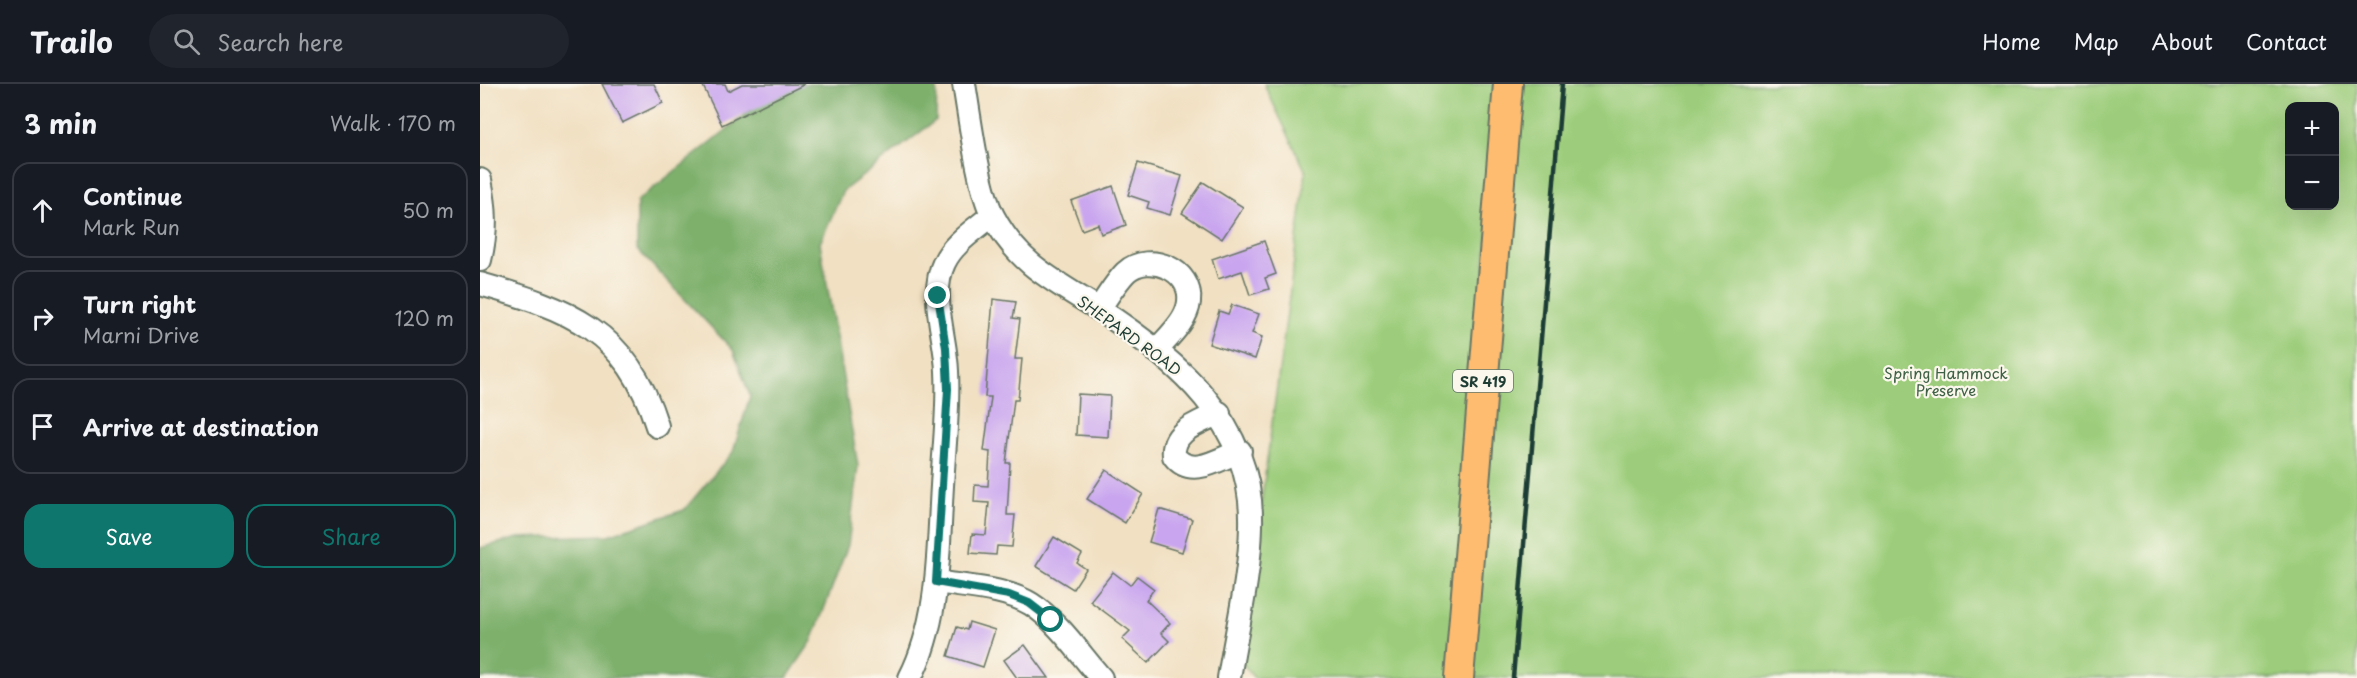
<!DOCTYPE html>
<meta charset="utf-8">
<style>
body{margin:0;font-family:"Playpen Sans",sans-serif;background:#20242c;color:#f1f3f6}
.controls{position:absolute;right:18px;top:18px;display:grid;overflow:hidden;border-radius:12px;box-shadow:0 6px 24px #0002}
.controls button{width:54px;height:54px;display:grid;place-items:center;padding:0;border:0;border-bottom:2px solid #363941;background:#171b24;color:#f1f3f6;font:30px sans-serif}
.stop{position:absolute;width:18px;height:18px;margin:-14px;border:4px solid #0f766e;border-radius:50%;background:#fff}
.stop.end{background:#0f766e;border-color:#fff;box-shadow:0 2px 6px #0008}
.list{margin:0;padding:0;list-style:none}
h2{display:flex;justify-content:space-between;align-items:center;height:78px;margin:0;padding:0 24px;font-size:26px}
h2 small{font-size:20px;font-weight:400;color:#9ea1a6}
.list li{display:grid;grid-template-columns:39px 1fr auto;gap:18px;align-items:center;box-sizing:border-box;height:96px;margin:0 12px 12px;padding:0 12px;border:2px solid #363941;border-radius:18px}
.list b{display:block;font-size:22px;white-space:nowrap}
.list p{margin:0;font-size:20px;white-space:nowrap;color:#9ea1a6}
.list em{font-size:20px;font-style:normal;color:#9ea1a6}
.actions{display:flex;gap:12px;padding:18px 24px}
.actions a{flex:1;padding:14px 0;border:2px solid #0f766e;border-radius:18px;text-align:center;font-size:21px;color:#0f766e}
.actions .main{background:#0f766e;color:#fff}
.icon{flex:none;width:33px;height:33px;fill:none;stroke:currentColor;stroke-width:2;stroke-linecap:round;stroke-linejoin:round}
.map{position:relative;flex:none;width:1877px;height:594px;overflow:hidden}
header{display:flex;align-items:center;gap:36px;box-sizing:border-box;height:84px;padding:0 30px;background:#171b24;border-bottom:2px solid #363941}
header strong{font-size:28px}
nav{display:flex;gap:33px;margin-inline-start:auto;font-size:21px}
.search{width:420px;height:54px;background:#20242c;display:flex;align-items:center;gap:15px;box-sizing:border-box;padding:0 21px;border-radius:33px;color:#9ea1a6;font-size:22px}
main{display:flex}
aside{flex:1;background:#171b24}
.map>svg:first-child{display:block}
.green{fill:#9dcd7c;stroke:#5e8558;stroke-width:1.5;fill-rule:evenodd}
.forest{fill:#7eb06c;stroke:#4e7650;stroke-width:1.5}
.building{fill:#c9a5ef}
.lines{fill:none;stroke-linecap:round;stroke-linejoin:round}
.minor-casing{stroke:#687666;stroke-width:26}
.major-casing{stroke:#687666;stroke-width:32}
.minor{stroke:#fff;stroke-width:22}
.major{stroke:#fdbc6f;stroke-width:28}
.rail{stroke:#1f3d34;stroke-width:4.5}
.route{stroke:#0f766e;stroke-width:8}
.labels{text-anchor:middle;dominant-baseline:central;stroke-width:4.5;stroke-linejoin:round;paint-order:stroke}
.shield{fill:#fbf7ec;stroke:#61756b;stroke-width:1.5}
.shield-label{font-size:14px;font-weight:bold;fill:#1f3d34}
.street-label{font-size:15px;fill:#1f3d34;stroke:#fbf7ec}
.park-label{font-size:15px;fill:#3e6146;stroke:#fbf7ec}
</style>
<header>
<strong>Trailo</strong>
<div class="search"><svg class="icon" aria-label="search" viewBox="0 0 24 24"><circle cx="10" cy="10" r="6"/><path d="M15 15l6 6"/></svg>Search here</div>
<nav><a>Home</a><a>Map</a><a>About</a><a>Contact</a></nav>
</header>
<main>
<aside>
<h2>3 min<small>Walk · 170 m</small></h2>
<ul class="list">
<li><svg class="icon" aria-label="ahead" viewBox="0 0 24 24"><path d="M12 20V5M6 11l6-6 6 6"/></svg><div><b>Continue</b><p>Mark Run</p></div><em>50 m</em></li>
<li><svg class="icon" aria-label="right" viewBox="0 0 24 24"><path d="M7 20v-9h11M14 6l5 5-5 5"/></svg><div><b>Turn right</b><p>Marni Drive</p></div><em>120 m</em></li>
<li><svg class="icon" aria-label="arrive" viewBox="0 0 24 24"><path d="M6 21V4h12l-3 4 3 4H6"/></svg><div><b>Arrive at destination</b></div></li>
</ul>
<div class="actions"><a class="main">Save</a><a>Share</a></div>
</aside>
<div class="map">
<svg width="1877" height="594" viewBox="0 0 1877 594">
<rect width="100%" height="100%" fill="#fbf7ec"/>
<filter id="ink" filterUnits="userSpaceOnUse"><feTurbulence type="fractalNoise" baseFrequency=".0167" numOctaves="2"/><feDisplacementMap in="SourceGraphic" scale="12" xChannelSelector="R" yChannelSelector="G"/><feConvolveMatrix kernelMatrix="1 2 1 2 8 2 1 2 1" color-interpolation-filters="sRGB"/></filter>
<filter id="wash" filterUnits="userSpaceOnUse"><feTurbulence type="fractalNoise" baseFrequency=".008" numOctaves="4" result="noise"/><feDisplacementMap in="SourceGraphic" scale="24" xChannelSelector="R" yChannelSelector="G"/><feGaussianBlur stdDeviation="1.35" result="paint"/><feColorMatrix in="noise" values="0 0 0 0 0 0 0 0 0 0 0 0 0 0 0 0 0 1.4 0 .05"/><feComposite in="paint" operator="in"/></filter>
<g filter="url(#wash)">
<rect width="100%" height="100%" fill="#f1e0c2"/>
<!-- green -->
<g class="green">
<polygon points="784,0 1020,0 971,594 774,594 760,576 826,88"/>
<path d="M1036,0H1877V594H987ZM1810,22H1854V122H1810Z"/>
</g>
<!-- forest -->
<polygon class="forest" points="304,0 457,0 456,36 363,107 340,159 378,382 368,461 332,557 307,594 0,594 0,464 38,454 128,451 204,426 253,368 270,312 253,266 157,165 157,117"/>
<g id="blocks">
<!-- building -->
<g class="building">
<polygon points="122,0 174,0 183,19 142,39"/>
<polygon points="222,0 245,0 248,7 262,0 325,0 242,41"/>
<polygon points="658,79 702,92 690,131 667,124 669,118 648,111"/>
<polygon points="723,98 763,123 742,155 702,129"/>
<polygon points="633,102 646,141 621,150 618,140 602,146 591,117"/>
<polygon points="784,157 796,190 785,194 789,205 770,211 762,187 738,195 732,175"/>
<polygon points="513,215 536,218 533,234 540,235 535,275 542,275 538,316 534,316 526,379 530,379 527,431 535,431 532,463 517,462 516,471 490,469 492,450 506,451 509,419 494,418 495,401 508,402 510,368 504,367 511,313 505,313"/>
<polygon points="752,221 779,230 772,249 782,253 775,275 729,260 739,227 748,230"/>
<polygon points="598,310 630,312 628,353 596,351"/>
<polygon points="626,386 663,410 645,439 607,415"/>
<polygon points="679,425 712,435 702,468 669,458"/>
<polygon points="574,453 602,470 597,479 606,485 593,505 556,482"/>
<polygon points="633,488 650,501 657,492 674,505 666,516 690,539 681,549 689,557 668,579 642,555 650,547 610,517"/>
<polygon points="489,538 515,546 503,583 468,572 477,543 487,546"/>
<polygon points="545,561 569,594 537,594 524,576"/>
</g>
</g>
</g>
<g filter="url(#ink)">
<use href="#blocks" fill-opacity="0" stroke="#687666" stroke-width="1.5"/>
<g class="lines">
<defs>
<g id="minor">
<path d="M484,0C490,35 498,103 513,132C539,181 573,196 617,224C696,275 774,339 771,442C770,492 757,544 749,594"/>
<path d="M0,96C6,125 7,147 0,176"/>
<path d="M0,200C89,225 147,246 177,342"/>
<path d="M619,225C627,213 636,198 646,188C669,167 713,186 709,218C707,237 688,253 676,267"/>
<path d="M739,329C720,339 691,346 694,372C711,395 739,375 760,367"/>
<path d="M456,498C485,503 525,504 551,520C579,538 599,569 621,594"/>
<path d="M430,594C460,535 458,466 462,402C464,364 469,325 467,287C466,254 449,210 464,179C473,159 496,145 512,131"/>
</g>
<polyline id="major" points="979,594 1028,0"/>
</defs>
<!-- minor casing -->
<use href="#minor" class="minor-casing"/>
<!-- major casing -->
<use href="#major" class="major-casing"/>
<!-- minor -->
<use href="#minor" class="minor"/>
<!-- major -->
<use href="#major" class="major"/>
<!-- rail -->
<polyline class="rail" points="1033,594 1082,0"/>
</g>
</g>
<g class="lines" filter="url(#ink)">
<!-- route -->
<polyline class="route" points="458,212 466,264 468,305 456,498 529,511 549,519 571,536"/>
</g>
<g class="labels">
<!-- shield labels -->
<rect class="shield" x="973" y="286" width="60" height="22" rx="4.5"/>
<g class="shield-label">
<text x="1003" y="297">SR 419</text>
</g>
<!-- street labels -->
<g class="street-label">
<text transform="translate(650 251) rotate(36)">SHEPARD ROAD</text>
</g>
<!-- park labels -->
<g class="park-label">
<text x="1466" y="288">Spring Hammock<tspan x="1466" dy="17">Preserve</tspan></text>
</g>
</g>
</svg>
<div class="controls">
<button>+</button>
<button>−</button>
</div>
<div class="stop" style="left:571px;top:536px"></div>
<div class="stop end" style="left:458px;top:212px"></div>
</div>
</main>
